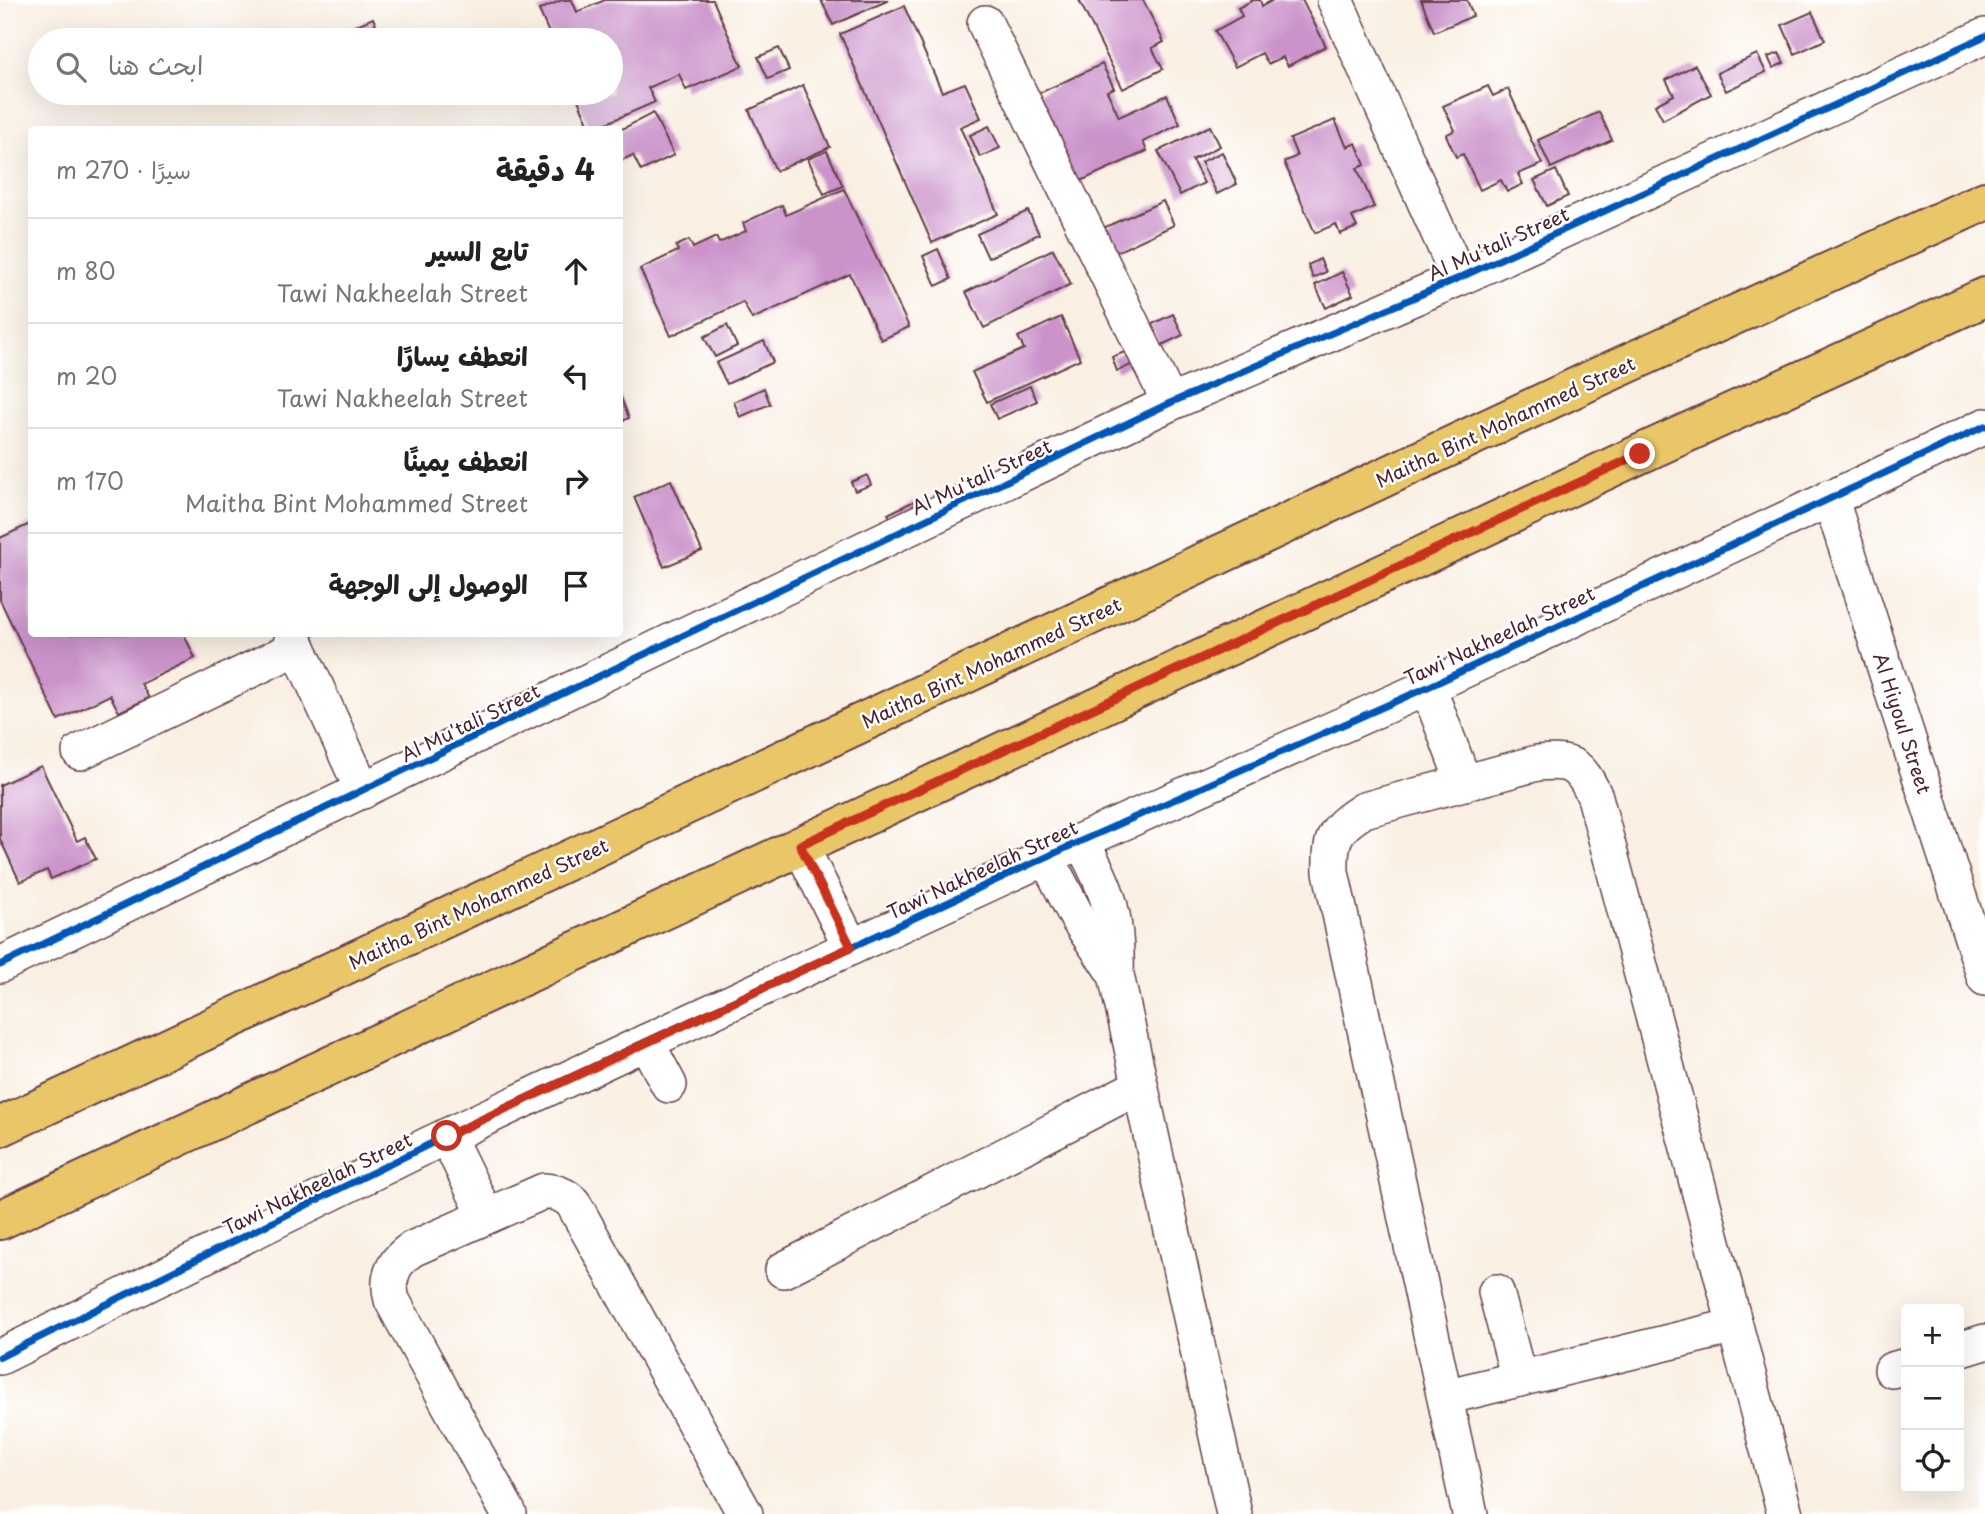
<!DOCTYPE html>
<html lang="ar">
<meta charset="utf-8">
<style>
body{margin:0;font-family:"Playpen Sans","Playpen Sans Arabic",sans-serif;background:#f6f6f6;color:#222;direction:rtl}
.controls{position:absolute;right:21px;bottom:21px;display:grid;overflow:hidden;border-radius:7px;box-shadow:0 7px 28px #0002}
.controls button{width:63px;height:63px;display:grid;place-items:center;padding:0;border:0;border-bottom:2px solid #e0e0e0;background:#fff;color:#222;font:35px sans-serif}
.stop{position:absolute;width:21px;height:21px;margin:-16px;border:5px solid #c8321e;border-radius:50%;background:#fff}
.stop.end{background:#c8321e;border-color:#fff;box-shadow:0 2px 7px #0008}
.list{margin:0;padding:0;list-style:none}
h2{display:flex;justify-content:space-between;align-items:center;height:91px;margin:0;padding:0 28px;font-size:30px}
h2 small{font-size:23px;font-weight:400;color:#767676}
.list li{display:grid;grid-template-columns:46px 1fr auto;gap:21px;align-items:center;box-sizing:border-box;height:105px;padding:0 28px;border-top:2px solid #e0e0e0}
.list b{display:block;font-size:26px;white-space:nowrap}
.list p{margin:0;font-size:23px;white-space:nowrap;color:#767676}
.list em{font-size:23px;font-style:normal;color:#767676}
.icon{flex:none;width:38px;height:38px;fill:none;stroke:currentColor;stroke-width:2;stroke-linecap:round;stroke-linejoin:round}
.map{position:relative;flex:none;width:1985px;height:1514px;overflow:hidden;direction:ltr}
.search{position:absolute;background:#fff;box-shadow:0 7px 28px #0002;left:28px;top:28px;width:595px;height:77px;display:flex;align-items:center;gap:18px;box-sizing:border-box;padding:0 24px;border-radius:38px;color:#767676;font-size:26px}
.panel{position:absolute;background:#fff;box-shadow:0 7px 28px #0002;left:28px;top:126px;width:595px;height:511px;border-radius:7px;direction:rtl}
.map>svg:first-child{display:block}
.building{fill:#cb93ca}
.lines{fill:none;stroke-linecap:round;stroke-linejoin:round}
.minor-casing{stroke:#643e46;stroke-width:38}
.major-casing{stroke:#643e46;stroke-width:42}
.minor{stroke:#fff;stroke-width:35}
.major{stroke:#e9c769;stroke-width:38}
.cycleway-casing{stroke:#fff;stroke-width:11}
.cycleway{stroke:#0057b8;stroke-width:7}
.route{stroke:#c8321e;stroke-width:9}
.labels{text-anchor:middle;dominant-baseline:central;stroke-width:5;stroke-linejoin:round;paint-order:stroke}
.street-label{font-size:19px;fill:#4a1f2b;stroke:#fff}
</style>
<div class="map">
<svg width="1985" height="1514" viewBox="0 0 1985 1514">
<rect width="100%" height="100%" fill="#fff"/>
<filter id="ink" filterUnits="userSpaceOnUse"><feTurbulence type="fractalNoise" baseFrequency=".0143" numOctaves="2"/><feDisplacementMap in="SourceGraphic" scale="14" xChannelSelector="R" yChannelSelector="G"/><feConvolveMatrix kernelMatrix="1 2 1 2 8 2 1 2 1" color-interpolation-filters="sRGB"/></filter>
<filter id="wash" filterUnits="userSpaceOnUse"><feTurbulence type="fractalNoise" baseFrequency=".00686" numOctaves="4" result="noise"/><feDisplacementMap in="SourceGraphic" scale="28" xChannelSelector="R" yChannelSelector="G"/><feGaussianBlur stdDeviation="1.57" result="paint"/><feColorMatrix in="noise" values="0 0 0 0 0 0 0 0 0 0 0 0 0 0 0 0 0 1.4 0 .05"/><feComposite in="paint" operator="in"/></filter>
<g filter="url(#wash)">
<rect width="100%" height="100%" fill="#f9efe2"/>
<g id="blocks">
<!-- building -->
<g class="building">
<polygon points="562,0 572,0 577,12 605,0 713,0 742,66 686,90 679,74 648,88 655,102 591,130 575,93 611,93 611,40 552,40 539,10"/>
<polygon points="821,0 889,0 833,25"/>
<polygon points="1079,0 1143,0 1164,42 1152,48 1163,69 1123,89"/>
<polygon points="1253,0 1260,0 1262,6 1273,0 1302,0 1326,46 1288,66 1283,57 1268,64 1262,53 1235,67 1215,31 1242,16 1238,8"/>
<polygon points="1421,0 1467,0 1473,16 1434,32"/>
<polygon points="904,6 942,92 965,83 981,118 960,127 998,214 932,243 840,34"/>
<polygon points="1812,12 1825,40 1795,54 1782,25"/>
<polygon points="373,18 382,40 356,40 350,28"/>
<polygon points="779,48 789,70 768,79 758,57"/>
<polygon points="1779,53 1784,63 1773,68 1768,57"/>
<polygon points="1757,54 1766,72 1726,91 1717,73"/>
<polygon points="1102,64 1114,88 1107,91 1119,117 1167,95 1180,124 1143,142 1147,151 1074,184 1033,96"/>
<polygon points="1695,65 1711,94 1663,120 1655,105 1674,95 1666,80"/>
<polygon points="803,85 830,147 776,171 749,110"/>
<polygon points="1488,86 1493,96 1508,89 1542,164 1518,174 1523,184 1507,192 1501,180 1480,190 1463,154 1456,157 1446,135 1455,130 1443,106"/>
<polygon points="1599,112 1612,140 1551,168 1538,140"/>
<polygon points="653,113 674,155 641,171 633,155 620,161 620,130"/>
<polygon points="1335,120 1347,147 1356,143 1365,165 1357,168 1374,207 1352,217 1357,227 1340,234 1336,224 1315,233 1284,162 1297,156 1290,139"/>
<polygon points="989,126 1000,148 980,157 970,135"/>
<polygon points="1210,126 1220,146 1192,160 1204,183 1180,195 1158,151"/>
<polygon points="827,151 843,186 824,194 808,159"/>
<polygon points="1222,152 1237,184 1217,194 1201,162"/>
<polygon points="1556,170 1568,196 1547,206 1534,180"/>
<polygon points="844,189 909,327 881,340 850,274 752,319 743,302 671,336 640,269 678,251 676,246 689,240 693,248 716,237 719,243 746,231 743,223 782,205 786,215"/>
<polygon points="1163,201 1174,225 1104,258 1092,233"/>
<polygon points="1028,211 1039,234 988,258 977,234"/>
<polygon points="938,249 951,279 936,286 923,256"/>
<polygon points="1053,249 1071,284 984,328 966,292"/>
<polygon points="1320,259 1326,272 1313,278 1308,265"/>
<polygon points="1342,272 1353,295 1326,308 1315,285"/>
<polygon points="1173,314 1183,335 1160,346 1150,325"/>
<polygon points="1061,317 1080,359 987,402 972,372 1024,349 1018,337"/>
<polygon points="727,325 737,346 715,357 704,337"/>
<polygon points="764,341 773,362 727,384 716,363"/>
<polygon points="1137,347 1143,360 1117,371 1112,357"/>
<polygon points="1030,386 1037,401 997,419 990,404"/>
<polygon points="764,388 770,404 740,417 734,402"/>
<polygon points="620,395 629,418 620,422"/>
<polygon points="867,475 871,485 855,491 851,482"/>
<polygon points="671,480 702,551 664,567 634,497"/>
<polygon points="914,501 922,517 897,530 888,514"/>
<polygon points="32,523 32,634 184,634 195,658 141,684 149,698 119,712 110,695 58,720 0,600 0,538"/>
<polygon points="41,766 77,841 85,837 96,859 51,879 47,870 20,882 0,839 0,785"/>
</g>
</g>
</g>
<g filter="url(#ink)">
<use href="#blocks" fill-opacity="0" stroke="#643e46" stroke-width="2"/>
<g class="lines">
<defs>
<g id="minor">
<polyline points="1335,0 1459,278"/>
<polyline points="985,23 1170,403"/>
<polyline points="1830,497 1985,978"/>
<polyline points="292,634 363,791"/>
<polyline points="1428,687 1464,783"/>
<polyline points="80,752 298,647"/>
<path d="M1081,841C1109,890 1118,919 1116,975L1234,1514"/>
<polyline points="800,845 851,947"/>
<polyline points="1047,859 1078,919 1116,975"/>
<polyline points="0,965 676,639 1170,403 1459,278 1985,36"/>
<polyline points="646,1042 669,1085"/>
<polyline points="447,1136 486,1216"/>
<polyline points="783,1270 1140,1086"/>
<polyline points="1496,1292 1519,1379"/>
<polyline points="1959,1350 1985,1342"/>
<polyline points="0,1357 428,1145 646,1042 1081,841 1428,687 1985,426"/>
<polyline points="1892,1370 1906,1366"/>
<polyline points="1445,1397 1735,1326"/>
<path d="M509,1514L392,1300C386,1278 393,1262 412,1249L544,1191C556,1192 564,1194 573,1203L745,1514"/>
<path d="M1470,1514L1331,872C1330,837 1334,829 1364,810L1537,763C1572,760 1580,764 1595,797L1785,1514"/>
</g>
<g id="major">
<polyline points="0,1127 1598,377 1985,201"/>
<polyline points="0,1220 1640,454 1985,297"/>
</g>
</defs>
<!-- minor casing -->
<use href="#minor" class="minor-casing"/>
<!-- major casing -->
<use href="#major" class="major-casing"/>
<!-- minor -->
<use href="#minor" class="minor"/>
<!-- major -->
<use href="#major" class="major"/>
<defs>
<g id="cycleway">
<polyline points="0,965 676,639 1170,403 1459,278 1985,36"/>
<polyline points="0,1357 428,1145 646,1042 1081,841 1428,687 1985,426"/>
</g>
</defs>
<!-- cycleway casing -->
<use href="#cycleway" class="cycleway-casing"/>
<!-- cycleway -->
<use href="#cycleway" class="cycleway"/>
</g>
</g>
<g class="lines" filter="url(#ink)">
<!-- route -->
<polyline class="route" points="447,1136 851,947 800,845 1640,454"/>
</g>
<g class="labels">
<!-- street labels -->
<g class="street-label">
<text transform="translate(1498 243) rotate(-24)">Al Mu'tali Street</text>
<text transform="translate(1505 421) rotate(-25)">Maitha Bint Mohammed Street</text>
<text transform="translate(981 476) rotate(-25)">Al Mu'tali Street</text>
<text transform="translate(1499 635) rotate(-25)">Tawi Nakheelah Street</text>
<text transform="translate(991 662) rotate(-25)">Maitha Bint Mohammed Street</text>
<text transform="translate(470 722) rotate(-26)">Al Mu'tali Street</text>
<text transform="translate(1903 723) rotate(72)">Al Hiyoul Street</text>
<text transform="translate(982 869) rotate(-25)">Tawi Nakheelah Street</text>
<text transform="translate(478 903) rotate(-25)">Maitha Bint Mohammed Street</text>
<text transform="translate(317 1183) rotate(-26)">Tawi Nakheelah Street</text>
</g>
</g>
</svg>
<div class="controls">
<button>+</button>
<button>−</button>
<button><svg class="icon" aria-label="locate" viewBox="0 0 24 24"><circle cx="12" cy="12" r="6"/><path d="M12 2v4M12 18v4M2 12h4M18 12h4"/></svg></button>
</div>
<div class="stop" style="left:447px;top:1136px"></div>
<div class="stop end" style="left:1640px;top:454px"></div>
<div class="search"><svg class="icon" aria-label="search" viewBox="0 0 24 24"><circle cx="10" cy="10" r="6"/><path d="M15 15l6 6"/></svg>ابحث هنا</div>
<section class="panel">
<h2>4 دقيقة<small>سيرًا · 270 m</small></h2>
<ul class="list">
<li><svg class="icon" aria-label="ahead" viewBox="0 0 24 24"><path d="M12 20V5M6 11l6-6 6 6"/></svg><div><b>تابع السير</b><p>Tawi Nakheelah Street</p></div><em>80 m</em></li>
<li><svg class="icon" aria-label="left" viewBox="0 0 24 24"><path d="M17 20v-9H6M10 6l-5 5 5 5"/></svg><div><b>انعطف يسارًا</b><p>Tawi Nakheelah Street</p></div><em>20 m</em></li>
<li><svg class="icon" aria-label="right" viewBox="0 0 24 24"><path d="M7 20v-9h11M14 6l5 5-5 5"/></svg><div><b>انعطف يمينًا</b><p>Maitha Bint Mohammed Street</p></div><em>170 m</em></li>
<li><svg class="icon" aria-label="arrive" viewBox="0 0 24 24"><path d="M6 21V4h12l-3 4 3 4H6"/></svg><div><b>الوصول إلى الوجهة</b></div></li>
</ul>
</section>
</div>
